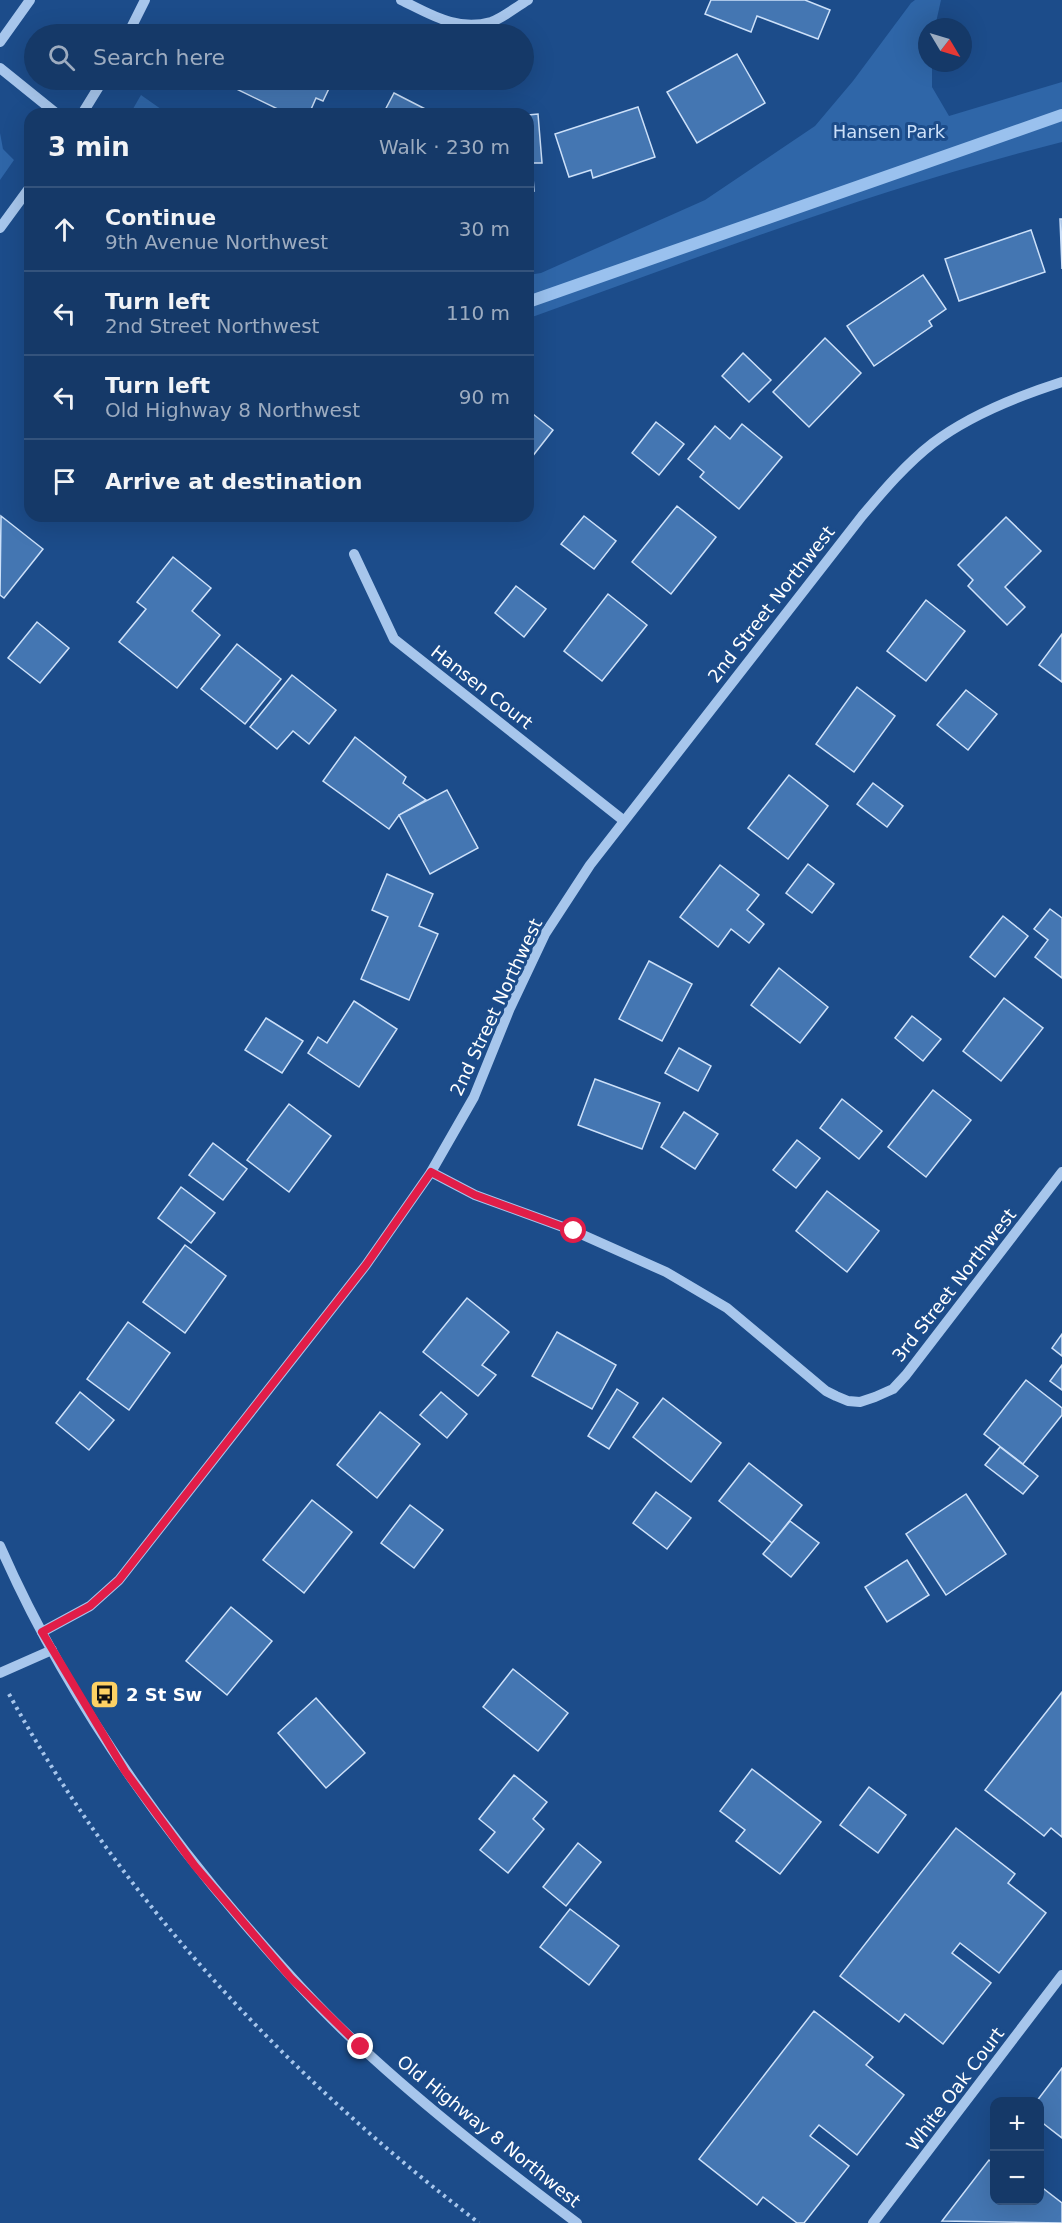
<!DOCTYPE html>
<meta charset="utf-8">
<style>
body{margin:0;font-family:"DejaVu Sans",sans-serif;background:#1e406e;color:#f1f3f6}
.controls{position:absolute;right:18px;bottom:18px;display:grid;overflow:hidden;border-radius:12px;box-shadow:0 6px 24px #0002}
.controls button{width:54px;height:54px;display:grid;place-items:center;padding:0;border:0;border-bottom:2px solid #34537c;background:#153968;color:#f1f3f6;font:30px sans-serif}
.compass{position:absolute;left:918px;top:18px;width:54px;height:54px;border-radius:50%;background:#153968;box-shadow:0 6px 24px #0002;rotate:128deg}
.stop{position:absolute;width:18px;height:18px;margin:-14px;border:4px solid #e11d48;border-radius:50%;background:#fff}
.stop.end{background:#e11d48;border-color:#fff;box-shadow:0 2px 6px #0008}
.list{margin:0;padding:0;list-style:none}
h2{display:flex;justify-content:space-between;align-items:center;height:78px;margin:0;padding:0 24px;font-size:26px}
h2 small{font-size:20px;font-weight:400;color:#9dacc0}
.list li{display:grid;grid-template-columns:39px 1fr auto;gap:18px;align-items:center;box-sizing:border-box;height:84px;padding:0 24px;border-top:2px solid #34537c}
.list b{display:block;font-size:22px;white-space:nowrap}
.list p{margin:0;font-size:20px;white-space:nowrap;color:#9dacc0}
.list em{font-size:20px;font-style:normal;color:#9dacc0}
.icon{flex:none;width:33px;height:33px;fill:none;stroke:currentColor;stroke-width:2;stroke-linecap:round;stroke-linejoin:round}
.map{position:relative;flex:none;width:1062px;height:2223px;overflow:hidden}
.search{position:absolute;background:#153968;box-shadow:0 6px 24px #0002;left:24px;top:24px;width:510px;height:66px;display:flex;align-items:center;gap:15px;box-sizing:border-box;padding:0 21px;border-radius:33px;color:#9dacc0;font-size:22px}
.panel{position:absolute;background:#153968;box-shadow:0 6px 24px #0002;left:24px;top:108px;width:510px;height:414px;border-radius:18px}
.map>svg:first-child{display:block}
.green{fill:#2f66a8}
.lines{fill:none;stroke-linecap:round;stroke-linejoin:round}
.stream{stroke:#9ac1ee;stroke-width:12}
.building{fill:#4476b2;stroke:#cce0f9;stroke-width:1.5}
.path{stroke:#a7c6ec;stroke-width:4;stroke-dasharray:3 4.5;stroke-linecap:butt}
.minor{stroke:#a7c6ec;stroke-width:10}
.route{stroke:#e11d48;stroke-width:8}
.labels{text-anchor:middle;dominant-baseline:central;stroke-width:6;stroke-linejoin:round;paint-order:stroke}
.park-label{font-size:18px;fill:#cce0f9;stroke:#1c4c8a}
.street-label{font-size:18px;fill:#fff;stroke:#1c4c8a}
.poi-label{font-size:18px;font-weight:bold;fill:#fff;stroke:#1c4c8a;text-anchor:start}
</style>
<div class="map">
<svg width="1062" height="2223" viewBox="0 0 1062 2223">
<rect width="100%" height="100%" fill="#1c4c8a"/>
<!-- green -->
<g class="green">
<path d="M915,0H941L935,27H927V63H932V87L949,116L1062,82V142C883,187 709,253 535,316L528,317V275L541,273L705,200L815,126L853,81L911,3Z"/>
<polygon points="141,95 168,114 130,114"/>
<polygon points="0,133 3,149 14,160 0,180"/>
</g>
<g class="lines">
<!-- stream -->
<polyline class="stream" points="528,302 1062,115"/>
</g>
<!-- building -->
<g class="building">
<polygon points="711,0 805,0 830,10 818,39 757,16 751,32 705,14"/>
<polygon points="737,54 765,103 697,143 667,92"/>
<polygon points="226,80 333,80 323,101 316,98 309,114 288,114 224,83"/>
<polygon points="394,93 435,114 383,114"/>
<polygon points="638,107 655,157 593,178 591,170 569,177 555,134"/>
<polygon points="538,114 542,163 532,163 534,191 528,192 528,115"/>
<polygon points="1060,219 1062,219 1062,269"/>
<polygon points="1031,230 1045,272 959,301 945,259"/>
<polygon points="923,275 946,309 929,321 932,326 874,366 847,326"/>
<polygon points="825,338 861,373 809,427 773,392"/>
<polygon points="743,353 771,380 749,402 722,376"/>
<polygon points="528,410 553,430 528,462"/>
<polygon points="656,422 684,444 659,475 632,453"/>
<polygon points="742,424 782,457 739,509 700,477 704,472 688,459 715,426 730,439"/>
<polygon points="677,506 716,537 671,594 632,562"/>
<polygon points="1,516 43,549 4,598 0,595"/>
<polygon points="584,516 616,541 594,569 561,544"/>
<polygon points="1006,517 1041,551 1005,587 1025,607 1007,625 968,586 973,580 958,565"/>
<polygon points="173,557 211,588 192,611 220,635 177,688 119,642 146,609 137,602"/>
<polygon points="516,586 546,609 524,637 495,613"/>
<polygon points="608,594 647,625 602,681 564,651"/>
<polygon points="926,600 965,631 926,681 887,651"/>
<polygon points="37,622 69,648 40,683 8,658"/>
<polygon points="1062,634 1062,682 1039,665"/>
<polygon points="237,644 281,679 245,724 201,689"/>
<polygon points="292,675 336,710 309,744 293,731 277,749 250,727"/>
<polygon points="857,687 895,716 854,772 816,744"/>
<polygon points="966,690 997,714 968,750 937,725"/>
<polygon points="355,737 406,777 403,783 426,800 399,815 389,829 323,781"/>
<polygon points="789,775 828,806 788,859 748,828"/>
<polygon points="873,783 903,806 887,827 857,804"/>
<polygon points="447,790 478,848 430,874 399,815"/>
<polygon points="808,864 834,884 812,913 786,893"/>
<polygon points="720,865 759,895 747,910 764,924 749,943 731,929 718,947 680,917"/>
<polygon points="387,874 433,894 419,926 438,934 409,1000 361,979 388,917 372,910"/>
<polygon points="1050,909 1062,918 1062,978 1035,957 1048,940 1034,929"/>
<polygon points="1003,916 1028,936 995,977 970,957"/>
<polygon points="649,961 692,984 662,1041 619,1019"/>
<polygon points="779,968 828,1007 800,1043 751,1005"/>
<polygon points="1004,998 1043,1028 1001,1081 963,1051"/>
<polygon points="354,1001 397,1029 359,1087 308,1053 318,1037 327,1043"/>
<polygon points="912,1016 941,1039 923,1061 895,1038"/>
<polygon points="266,1018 303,1041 282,1073 245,1050"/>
<polygon points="679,1048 711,1066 698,1091 665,1073"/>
<polygon points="595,1079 660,1103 642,1149 578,1125"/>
<polygon points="933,1090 971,1120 926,1177 888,1147"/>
<polygon points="842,1099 882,1131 859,1159 820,1128"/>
<polygon points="289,1104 331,1136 289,1192 247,1160"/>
<polygon points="684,1112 718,1134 695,1169 661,1147"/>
<polygon points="797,1140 820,1158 796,1188 773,1170"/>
<polygon points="213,1143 247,1169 223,1200 189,1175"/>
<polygon points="181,1187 215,1213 191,1243 158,1218"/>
<polygon points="827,1191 879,1231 847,1272 796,1231"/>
<polygon points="185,1245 226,1276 185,1333 143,1302"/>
<polygon points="467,1298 509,1332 482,1365 496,1375 478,1396 423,1352"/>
<polygon points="128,1322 170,1353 129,1410 87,1379"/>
<polygon points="557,1332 616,1365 592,1409 532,1376"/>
<polygon points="1062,1334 1062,1356 1052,1348"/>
<polygon points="1062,1365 1062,1390 1050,1381"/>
<polygon points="1026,1380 1062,1408 1062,1415 1023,1464 984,1434"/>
<polygon points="617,1389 638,1403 609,1449 588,1436"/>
<polygon points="80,1392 114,1420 89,1450 56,1423"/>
<polygon points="441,1392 467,1414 447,1438 420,1415"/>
<polygon points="663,1398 721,1443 691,1482 633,1437"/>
<polygon points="380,1412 420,1444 377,1498 337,1465"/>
<polygon points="1000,1447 1038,1476 1023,1494 985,1465"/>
<polygon points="749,1463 802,1505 772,1543 719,1501"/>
<polygon points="656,1492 691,1518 667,1549 633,1523"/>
<polygon points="966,1494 1006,1554 946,1595 906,1534"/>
<polygon points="312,1500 352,1532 304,1593 263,1560"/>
<polygon points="410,1505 443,1530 414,1568 381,1543"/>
<polygon points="790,1521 819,1543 791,1577 763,1554"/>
<polygon points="907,1560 929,1595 887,1622 865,1587"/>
<polygon points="231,1607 272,1641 227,1695 186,1661"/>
<polygon points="513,1669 568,1713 538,1751 483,1707"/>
<polygon points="1062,1692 1062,1837 1051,1828 1044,1836 985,1790"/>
<polygon points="316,1698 365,1753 326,1788 278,1733"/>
<polygon points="752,1769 821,1822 780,1874 736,1841 745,1830 720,1811"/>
<polygon points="514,1775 547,1802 533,1819 544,1829 508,1873 480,1850 495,1832 479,1819"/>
<polygon points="869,1787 906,1815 878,1853 840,1825"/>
<polygon points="956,1828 1015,1874 1008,1883 1046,1913 999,1973 960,1943 952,1953 991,1983 943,2044 905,2014 899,2022 840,1976"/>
<polygon points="578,1843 601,1862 566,1906 543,1887"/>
<polygon points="570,1909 619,1946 589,1985 540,1947"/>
<polygon points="814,2011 873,2057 866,2065 904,2095 857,2155 819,2125 810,2136 849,2166 804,2223 797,2223 763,2197 757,2205 699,2159"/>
<polygon points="1062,2068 1062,2138 1040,2121 1040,2102 1036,2102"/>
<polygon points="989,2160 994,2164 994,2200 1040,2200 1040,2186 1062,2203 1062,2223 942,2221"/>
</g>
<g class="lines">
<!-- path -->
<path class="path" d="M9,1694C123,1903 291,2079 479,2223"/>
<!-- minor -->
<g class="minor">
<path d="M401,0C430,14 457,32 491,22C503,18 516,7 528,0"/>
<polyline points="128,34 145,0"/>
<polyline points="0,42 30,0"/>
<polyline points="0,68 57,114"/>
<polyline points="82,114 103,80"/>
<polyline points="0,228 30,187"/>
<polyline points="354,554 394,639 623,820"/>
<polyline points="431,1172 475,1195 574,1231 666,1272 727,1308 826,1391 836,1396 848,1401 860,1402 875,1397 893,1389 906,1375 1062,1172"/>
<path d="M0,1546C60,1683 146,1809 243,1922C281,1966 319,2009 362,2048C430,2111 503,2167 577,2223"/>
<path d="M42,1632L90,1606L119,1580L366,1265L431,1172L474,1097L510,1008L545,934L590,865L862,516C884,490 906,464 933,443C970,415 1018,396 1062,382"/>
<polyline points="0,1673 52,1650"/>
<polyline points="873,2223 1062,1975"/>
</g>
</g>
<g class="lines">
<!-- route -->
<polyline class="route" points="361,2047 291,1978 195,1866 125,1771 42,1632 90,1606 119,1580 366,1265 431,1172 475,1195 574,1231"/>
</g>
<!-- icons -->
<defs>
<symbol id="bus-square" viewBox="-11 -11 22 22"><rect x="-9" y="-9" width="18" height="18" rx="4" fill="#fdd164" stroke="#1c4c8a"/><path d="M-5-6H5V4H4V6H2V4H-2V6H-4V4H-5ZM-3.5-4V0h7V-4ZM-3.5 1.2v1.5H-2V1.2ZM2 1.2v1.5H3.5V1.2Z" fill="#111"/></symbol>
</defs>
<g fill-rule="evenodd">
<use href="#bus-square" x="88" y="1678" width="33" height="33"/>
</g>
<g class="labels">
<!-- park labels -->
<g class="park-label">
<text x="889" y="131">Hansen Park</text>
</g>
<!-- street labels -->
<g class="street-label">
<text transform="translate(771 604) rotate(-52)">2nd Street Northwest</text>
<text transform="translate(482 687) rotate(38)">Hansen Court</text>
<text transform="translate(496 1007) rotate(-65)">2nd Street Northwest</text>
<text transform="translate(954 1285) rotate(-52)">3rd Street Northwest</text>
<text transform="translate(955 2089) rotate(-53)">White Oak Court</text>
<text transform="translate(489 2131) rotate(39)">Old Highway 8 Northwest</text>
</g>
<!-- poi labels -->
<g class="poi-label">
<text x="126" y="1694">2 St Sw</text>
</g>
</g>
</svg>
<div class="controls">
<button>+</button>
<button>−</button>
</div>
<svg class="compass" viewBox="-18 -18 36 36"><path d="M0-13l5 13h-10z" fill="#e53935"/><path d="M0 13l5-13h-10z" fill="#9dacc0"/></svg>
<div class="stop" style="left:574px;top:1231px"></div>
<div class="stop end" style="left:361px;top:2047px"></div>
<div class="search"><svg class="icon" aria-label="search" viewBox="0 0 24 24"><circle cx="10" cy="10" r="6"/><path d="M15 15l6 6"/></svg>Search here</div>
<section class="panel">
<h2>3 min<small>Walk · 230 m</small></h2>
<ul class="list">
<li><svg class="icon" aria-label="ahead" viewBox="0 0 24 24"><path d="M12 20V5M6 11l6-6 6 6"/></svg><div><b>Continue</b><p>9th Avenue Northwest</p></div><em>30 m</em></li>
<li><svg class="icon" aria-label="left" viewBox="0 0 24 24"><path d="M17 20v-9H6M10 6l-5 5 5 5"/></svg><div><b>Turn left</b><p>2nd Street Northwest</p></div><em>110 m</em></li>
<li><svg class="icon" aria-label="left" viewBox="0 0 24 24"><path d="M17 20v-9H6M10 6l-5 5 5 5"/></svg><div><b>Turn left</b><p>Old Highway 8 Northwest</p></div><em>90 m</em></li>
<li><svg class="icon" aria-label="arrive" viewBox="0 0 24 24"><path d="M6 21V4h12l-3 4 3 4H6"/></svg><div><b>Arrive at destination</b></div></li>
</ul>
</section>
</div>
